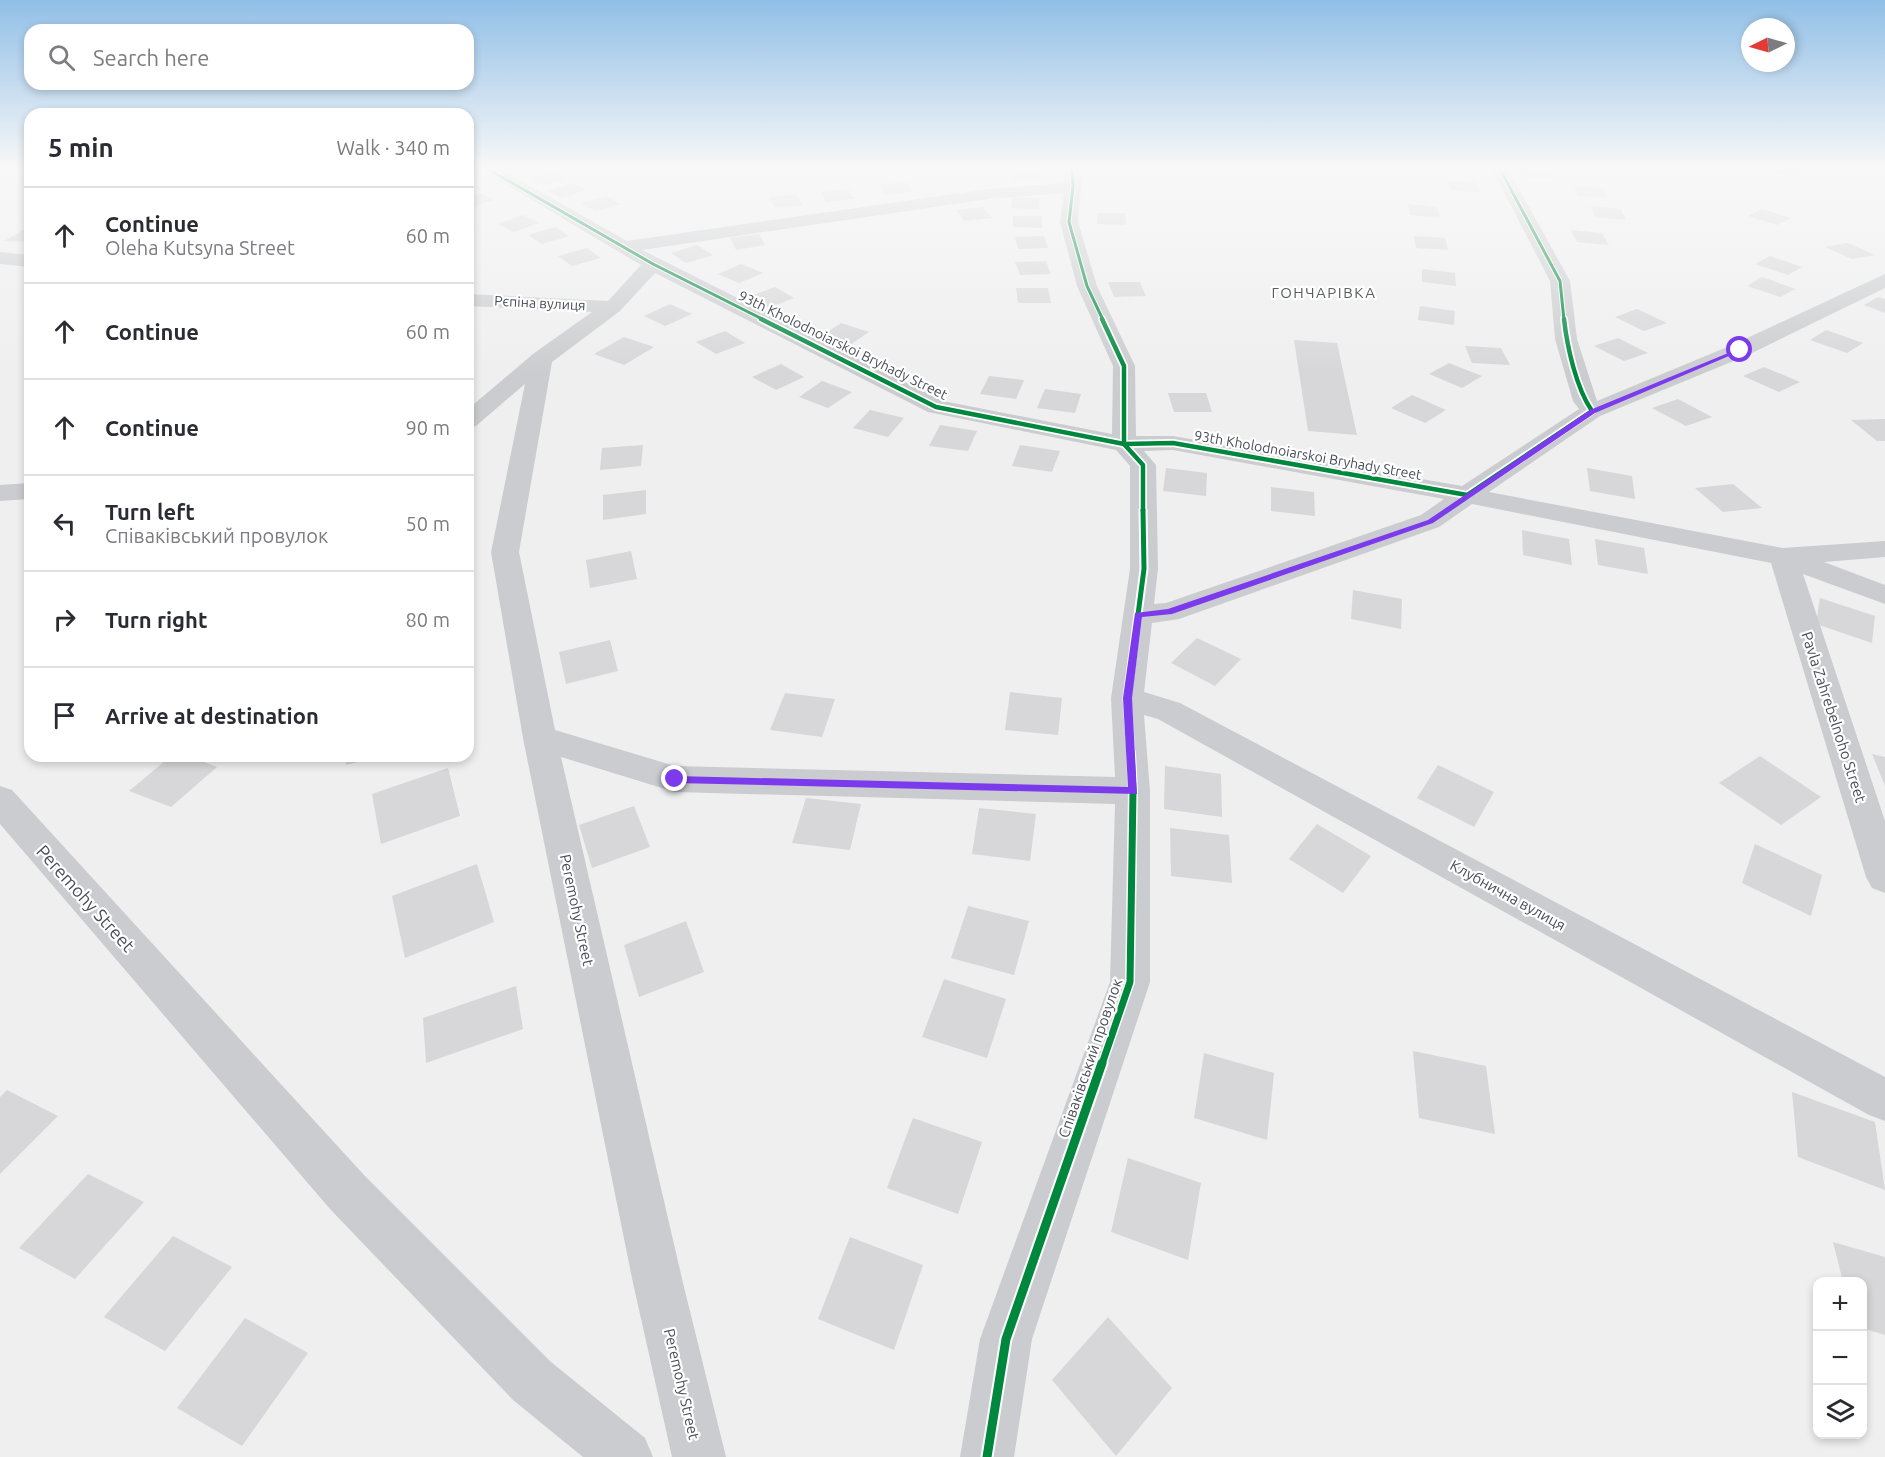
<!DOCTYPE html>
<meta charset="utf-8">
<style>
body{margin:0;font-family:Ubuntu,sans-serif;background:#f2f2f3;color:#2b2b33}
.controls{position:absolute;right:18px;bottom:18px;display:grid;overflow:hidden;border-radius:12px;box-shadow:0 3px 9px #0003}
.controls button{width:54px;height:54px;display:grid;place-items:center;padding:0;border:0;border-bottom:2px solid #e1e1e2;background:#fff;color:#2b2b33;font:30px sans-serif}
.compass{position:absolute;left:1741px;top:18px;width:54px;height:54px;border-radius:50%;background:#fff;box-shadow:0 3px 9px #0003;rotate:265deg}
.stop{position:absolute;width:18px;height:18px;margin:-14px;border:4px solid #7c3aed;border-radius:50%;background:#fff}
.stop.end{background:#7c3aed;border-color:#fff;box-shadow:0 2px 6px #0008}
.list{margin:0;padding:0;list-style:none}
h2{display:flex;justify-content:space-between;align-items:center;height:78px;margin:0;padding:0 24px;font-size:26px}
h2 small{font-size:20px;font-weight:400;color:#7c7c81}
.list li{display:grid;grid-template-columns:39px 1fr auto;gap:18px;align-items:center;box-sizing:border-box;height:96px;padding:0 24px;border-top:2px solid #e1e1e2}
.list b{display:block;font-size:22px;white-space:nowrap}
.list p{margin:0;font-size:20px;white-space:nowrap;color:#7c7c81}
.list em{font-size:20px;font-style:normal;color:#7c7c81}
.icon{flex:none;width:33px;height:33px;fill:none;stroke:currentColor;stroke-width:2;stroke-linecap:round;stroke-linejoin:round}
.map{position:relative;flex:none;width:1885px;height:1457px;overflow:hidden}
.search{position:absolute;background:#fff;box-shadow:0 3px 9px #0003;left:24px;top:24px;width:450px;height:66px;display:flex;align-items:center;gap:15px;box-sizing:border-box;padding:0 21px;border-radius:18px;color:#7c7c81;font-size:22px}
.panel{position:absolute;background:#fff;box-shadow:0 3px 9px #0003;left:24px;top:108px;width:450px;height:654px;border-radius:18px}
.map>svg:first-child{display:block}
.building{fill:#d7d7d9}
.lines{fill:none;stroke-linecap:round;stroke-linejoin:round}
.minor{fill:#cbcccf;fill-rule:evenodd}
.cycleway-far4-casing{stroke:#fff;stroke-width:5}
.cycleway-far3-casing{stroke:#fff;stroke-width:8}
.cycleway-far2-casing{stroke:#fff;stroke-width:9}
.cycleway-far1-casing{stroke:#fff;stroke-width:10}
.cycleway-casing{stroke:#fff;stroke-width:13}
.cycleway-far4{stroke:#00873e;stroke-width:3}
.cycleway-far3{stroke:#00873e;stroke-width:4.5}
.cycleway-far2{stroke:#00873e;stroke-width:5}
.cycleway-far1{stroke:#00873e;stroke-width:7}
.cycleway{stroke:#00873e;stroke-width:9}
.route{fill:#7c3aed}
.labels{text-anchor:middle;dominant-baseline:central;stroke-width:4.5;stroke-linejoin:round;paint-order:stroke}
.far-street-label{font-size:14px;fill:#484e58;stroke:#fff}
.far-quarter-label{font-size:15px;letter-spacing:1.5px;fill:#5b5d61;stroke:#fff}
.street-label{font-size:15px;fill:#484e58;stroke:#fff}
.near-street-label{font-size:18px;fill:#484e58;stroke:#fff}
</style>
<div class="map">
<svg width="1885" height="1457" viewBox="0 0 1885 1457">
<rect width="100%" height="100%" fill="#efefef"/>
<!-- building -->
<g class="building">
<polygon points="1519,169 1546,169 1553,178 1525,177"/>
<polygon points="1767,169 1794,169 1802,175 1774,174"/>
<polygon points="553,171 567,178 544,185 529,178"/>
<polygon points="1013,171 1040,171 1040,181 1013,180"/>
<polygon points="1446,181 1474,182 1481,192 1452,191"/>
<polygon points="905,182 912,192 885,195 878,185"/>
<polygon points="571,183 586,190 562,198 547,191"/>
<polygon points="1574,186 1603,188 1608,198 1578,196"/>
<polygon points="848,189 854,199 826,202 821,192"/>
<polygon points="480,193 494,200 468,208 468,196"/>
<polygon points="796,194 803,205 775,208 769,198"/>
<polygon points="607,196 620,204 595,211 581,203"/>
<polygon points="1012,197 1040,198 1039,209 1011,208"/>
<polygon points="1408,204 1437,207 1440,218 1410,215"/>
<polygon points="1591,206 1621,209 1626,220 1595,217"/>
<polygon points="983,207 992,218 964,221 956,210"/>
<polygon points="1762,209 1791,218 1777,225 1748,216"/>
<polygon points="1097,213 1125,213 1126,225 1097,224"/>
<polygon points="523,215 539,223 514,232 498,224"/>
<polygon points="1013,216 1042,216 1042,228 1013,227"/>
<polygon points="555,227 569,236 542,244 528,235"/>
<polygon points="25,229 30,229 30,242 4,241"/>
<polygon points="1571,230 1602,233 1609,245 1577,242"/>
<polygon points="759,234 765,245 736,250 730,238"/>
<polygon points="1044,236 1048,248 1018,249 1015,237"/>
<polygon points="1414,236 1445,238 1448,250 1416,248"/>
<polygon points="1848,243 1875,255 1852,259 1825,247"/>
<polygon points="697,245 713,255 686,263 671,253"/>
<polygon points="587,248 601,258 572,266 558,256"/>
<polygon points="1770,256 1802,267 1788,275 1755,264"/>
<polygon points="1046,261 1051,274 1020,275 1015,262"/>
<polygon points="741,264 763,273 739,283 718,274"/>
<polygon points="1422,269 1455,273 1456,286 1422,282"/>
<polygon points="1762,277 1796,289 1780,297 1747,286"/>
<polygon points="1108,282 1140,282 1146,296 1114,297"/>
<polygon points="775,287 794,298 768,308 748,297"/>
<polygon points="1016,288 1048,288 1051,303 1018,303"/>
<polygon points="1878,297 1885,299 1885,313 1864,305"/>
<polygon points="670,304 692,314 665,326 644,316"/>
<polygon points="1420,306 1455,311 1454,325 1418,320"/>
<polygon points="1637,309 1667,323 1644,331 1615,317"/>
<polygon points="841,323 869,332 848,346 820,337"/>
<polygon points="1826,330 1863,343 1847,353 1810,340"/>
<polygon points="725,331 745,343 716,354 696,342"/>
<polygon points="624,337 654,347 624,365 594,354"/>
<polygon points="1618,338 1648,353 1624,361 1594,346"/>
<polygon points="1294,340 1337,343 1357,435 1308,431"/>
<polygon points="1465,346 1501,348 1510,365 1472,363"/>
<polygon points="1449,363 1482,376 1462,388 1429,374"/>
<polygon points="781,364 804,377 776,390 752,377"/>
<polygon points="1764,367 1800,382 1779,392 1743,376"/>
<polygon points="989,376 1024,380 1016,399 980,394"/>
<polygon points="822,381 852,392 828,408 799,397"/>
<polygon points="1045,389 1081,394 1075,413 1037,408"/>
<polygon points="1168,393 1206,393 1212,412 1174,412"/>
<polygon points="1412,395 1446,410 1425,423 1391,408"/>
<polygon points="1678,399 1712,417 1686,426 1652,408"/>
<polygon points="870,410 904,418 888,437 853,428"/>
<polygon points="1885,419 1885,441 1877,441 1851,420"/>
<polygon points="940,425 977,431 968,451 929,446"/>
<polygon points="643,445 641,466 600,470 602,448"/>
<polygon points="1020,445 1060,451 1052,472 1012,466"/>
<polygon points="1166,468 1207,473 1206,496 1163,491"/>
<polygon points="1587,468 1632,476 1635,499 1590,491"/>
<polygon points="1733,484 1762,508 1723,512 1695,488"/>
<polygon points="1271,487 1314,492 1315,516 1271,511"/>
<polygon points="646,490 646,514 603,520 603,495"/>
<polygon points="1522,530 1569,539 1572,565 1523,555"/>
<polygon points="1595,539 1644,548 1648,574 1598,565"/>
<polygon points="631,551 637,579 590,588 586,560"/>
<polygon points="1353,590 1402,599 1401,629 1351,619"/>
<polygon points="1820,598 1875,616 1872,643 1816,624"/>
<polygon points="1197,638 1241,659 1215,686 1171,663"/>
<polygon points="610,640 618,671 566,684 559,652"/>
<polygon points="1010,692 1062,698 1058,735 1005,730"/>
<polygon points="785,693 835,699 822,737 770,730"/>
<polygon points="1872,754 1885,757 1885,786"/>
<polygon points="171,756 188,756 217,767 171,807 129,791"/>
<polygon points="345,756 377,756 377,757 346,765"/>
<polygon points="1760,756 1821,797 1781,825 1719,783"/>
<polygon points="1438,765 1494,792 1474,827 1417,798"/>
<polygon points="1165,766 1221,774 1222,817 1164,809"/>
<polygon points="448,768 460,816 381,844 372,794"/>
<polygon points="806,798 861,804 850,850 792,843"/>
<polygon points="634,806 650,847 592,868 579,825"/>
<polygon points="979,808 1036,814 1030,861 972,854"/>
<polygon points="1317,824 1371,856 1343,893 1289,859"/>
<polygon points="1170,828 1229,835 1232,883 1171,876"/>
<polygon points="1755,844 1822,875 1811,916 1742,883"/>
<polygon points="477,864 494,922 405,958 392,896"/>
<polygon points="968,906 1029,921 1014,975 951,958"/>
<polygon points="686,921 704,972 639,997 624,945"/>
<polygon points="944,979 1006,999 987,1058 922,1037"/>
<polygon points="516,986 523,1029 426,1063 423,1018"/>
<polygon points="1413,1051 1486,1066 1495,1134 1419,1118"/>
<polygon points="1204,1053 1274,1073 1267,1140 1194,1118"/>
<polygon points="7,1090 58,1116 0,1174 0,1097"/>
<polygon points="1792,1092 1875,1122 1885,1190 1798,1157"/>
<polygon points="913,1118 982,1142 958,1214 887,1188"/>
<polygon points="1128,1158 1201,1183 1188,1260 1111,1232"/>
<polygon points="88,1174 144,1202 75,1279 19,1248"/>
<polygon points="173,1236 232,1267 165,1351 104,1317"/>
<polygon points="850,1237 923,1265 894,1350 818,1319"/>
<polygon points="1833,1242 1885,1257 1885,1335 1862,1328 1862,1282 1843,1282"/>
<polygon points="1108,1317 1172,1388 1116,1456 1052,1380"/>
<polygon points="245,1318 308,1353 242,1446 177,1408"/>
</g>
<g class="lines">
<!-- minor -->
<g class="minor">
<path d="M480,169H500L627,241L989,189L1064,183V169H1080L1081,187L1078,222L1097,286L1135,366L1136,436H1173L1462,486L1579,409L1573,401L1555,339L1550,281L1492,169H1508L1570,281L1577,339L1597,401L1732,345L1885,274V288L1748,355L1600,416L1489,492L1783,548L1885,541V557L1824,562L1885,585V604L1803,574L1885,821V893L1872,888L1866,877L1771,563L1472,504L1439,527L1179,619L1152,623L1144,692L1180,703L1885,1077V1121L1869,1115L1158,719L1144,715L1150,791V982L1032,1339L1014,1457H960L980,1339L1110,982L1115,804L675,792L561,757L683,1283L726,1457H672L633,1283L523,738L491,552L525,384L476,426L468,428V409L533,354L592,312L468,306V294L608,301L641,265ZM1064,193L1060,222L1077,286L1113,366L1112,434L943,401L642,250L989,199ZM655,273L928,412L1116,450L1130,466V569L1111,698L1115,777L675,766L555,730L519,552L552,362L620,311ZM1173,450L1444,499L1421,515L1166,603L1154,604L1158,569L1156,465L1144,451Z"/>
<polygon points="0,252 30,255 30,267 0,264"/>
<polygon points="30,483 30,499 0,501 0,485"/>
<polygon points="0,786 12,790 364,1175 551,1362 645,1438 653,1457 583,1457 513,1400 330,1209 0,824"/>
</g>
<defs>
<g id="cycleway-far4">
<polyline points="488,169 653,264 764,320"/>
<polyline points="1072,169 1073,187 1069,222 1087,286 1103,320"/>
<polyline points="1500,169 1560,281 1564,320"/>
</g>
<g id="cycleway-far3">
<path d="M761,319L936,407L1124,444L1173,443L1467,495L1592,411C1576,388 1567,346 1564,319"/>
<polyline points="1102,319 1124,366 1124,444 1143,465 1143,511"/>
</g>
<polyline id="cycleway-far2" points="1131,755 1127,698 1144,569 1143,510"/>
<polyline id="cycleway-far1" points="1102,1064 1130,982 1133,791 1131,753"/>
<polyline id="cycleway" points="987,1457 1006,1339 1102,1063"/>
</defs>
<!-- cycleway-far4 casing -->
<use href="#cycleway-far4" class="cycleway-far4-casing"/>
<!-- cycleway-far3 casing -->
<use href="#cycleway-far3" class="cycleway-far3-casing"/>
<!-- cycleway-far2 casing -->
<use href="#cycleway-far2" class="cycleway-far2-casing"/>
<!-- cycleway-far1 casing -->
<use href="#cycleway-far1" class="cycleway-far1-casing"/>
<!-- cycleway casing -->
<use href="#cycleway" class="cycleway-casing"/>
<!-- cycleway-far4 -->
<use href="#cycleway-far4" class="cycleway-far4"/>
<!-- cycleway-far3 -->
<use href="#cycleway-far3" class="cycleway-far3"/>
<!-- cycleway-far2 -->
<use href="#cycleway-far2" class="cycleway-far2"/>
<!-- cycleway-far1 -->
<use href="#cycleway-far1" class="cycleway-far1"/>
<!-- cycleway -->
<use href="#cycleway" class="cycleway"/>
</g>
<!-- sky -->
<linearGradient id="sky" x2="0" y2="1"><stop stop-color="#91bfe7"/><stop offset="0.45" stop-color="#f8f8f8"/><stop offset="1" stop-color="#f8f8f8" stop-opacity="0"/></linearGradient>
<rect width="1885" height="373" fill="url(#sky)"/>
<!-- route -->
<polygon class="route" points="1738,349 1743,350 1595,413 1433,523 1172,614 1142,617 1132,698 1137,794 675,783 670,779 675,776 1128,787 1123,698 1135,613 1168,609 1428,520 1590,410"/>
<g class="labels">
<!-- far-street labels -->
<g class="far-street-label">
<text transform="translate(540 303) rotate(3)">Рєпіна вулиця</text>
<text transform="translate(843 345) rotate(26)">93th Kholodnoiarskoi Bryhady Street</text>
<text transform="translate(1308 455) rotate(10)">93th Kholodnoiarskoi Bryhady Street</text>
</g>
<!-- far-quarter labels -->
<g class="far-quarter-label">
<text x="1324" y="292">ГОНЧАРІВКА</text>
</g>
<!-- street labels -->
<g class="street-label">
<text transform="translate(1834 717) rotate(72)">Pavla Zahrebelnoho Street</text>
<text transform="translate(1508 895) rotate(29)">Клубнична вулиця</text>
<text transform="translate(577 910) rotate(78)">Peremohy Street</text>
<text transform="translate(1090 1058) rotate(-71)">Співаківський провулок</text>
<text transform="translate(682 1384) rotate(77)">Peremohy Street</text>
</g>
<!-- near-street labels -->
<g class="near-street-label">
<text transform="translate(86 898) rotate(48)">Peremohy Street</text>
</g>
</g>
</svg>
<div class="controls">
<button>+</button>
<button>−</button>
<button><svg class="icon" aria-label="layers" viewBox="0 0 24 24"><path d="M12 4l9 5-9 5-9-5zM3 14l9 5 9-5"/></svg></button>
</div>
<svg class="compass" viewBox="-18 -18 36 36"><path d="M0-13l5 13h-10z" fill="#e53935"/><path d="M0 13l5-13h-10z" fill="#7c7c81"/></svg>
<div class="stop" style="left:1740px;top:350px"></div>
<div class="stop end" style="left:675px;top:779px"></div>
<div class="search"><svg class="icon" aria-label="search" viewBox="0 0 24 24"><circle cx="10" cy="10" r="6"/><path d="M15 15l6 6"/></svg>Search here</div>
<section class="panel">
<h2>5 min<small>Walk · 340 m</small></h2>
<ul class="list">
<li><svg class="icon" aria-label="ahead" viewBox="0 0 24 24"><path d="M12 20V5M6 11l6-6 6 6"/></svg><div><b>Continue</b><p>Oleha Kutsyna Street</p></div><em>60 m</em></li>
<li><svg class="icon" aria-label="ahead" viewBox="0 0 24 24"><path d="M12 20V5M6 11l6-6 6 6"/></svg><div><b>Continue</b></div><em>60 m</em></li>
<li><svg class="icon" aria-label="ahead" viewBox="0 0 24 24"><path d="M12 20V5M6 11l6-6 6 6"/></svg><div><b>Continue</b></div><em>90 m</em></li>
<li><svg class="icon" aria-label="left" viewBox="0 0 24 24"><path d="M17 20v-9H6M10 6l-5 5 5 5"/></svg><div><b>Turn left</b><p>Співаківський провулок</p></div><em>50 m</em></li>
<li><svg class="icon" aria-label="right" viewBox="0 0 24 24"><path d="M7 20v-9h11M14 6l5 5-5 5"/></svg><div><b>Turn right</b></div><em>80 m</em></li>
<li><svg class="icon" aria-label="arrive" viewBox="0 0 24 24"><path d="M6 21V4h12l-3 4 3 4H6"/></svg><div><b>Arrive at destination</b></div></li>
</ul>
</section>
</div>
